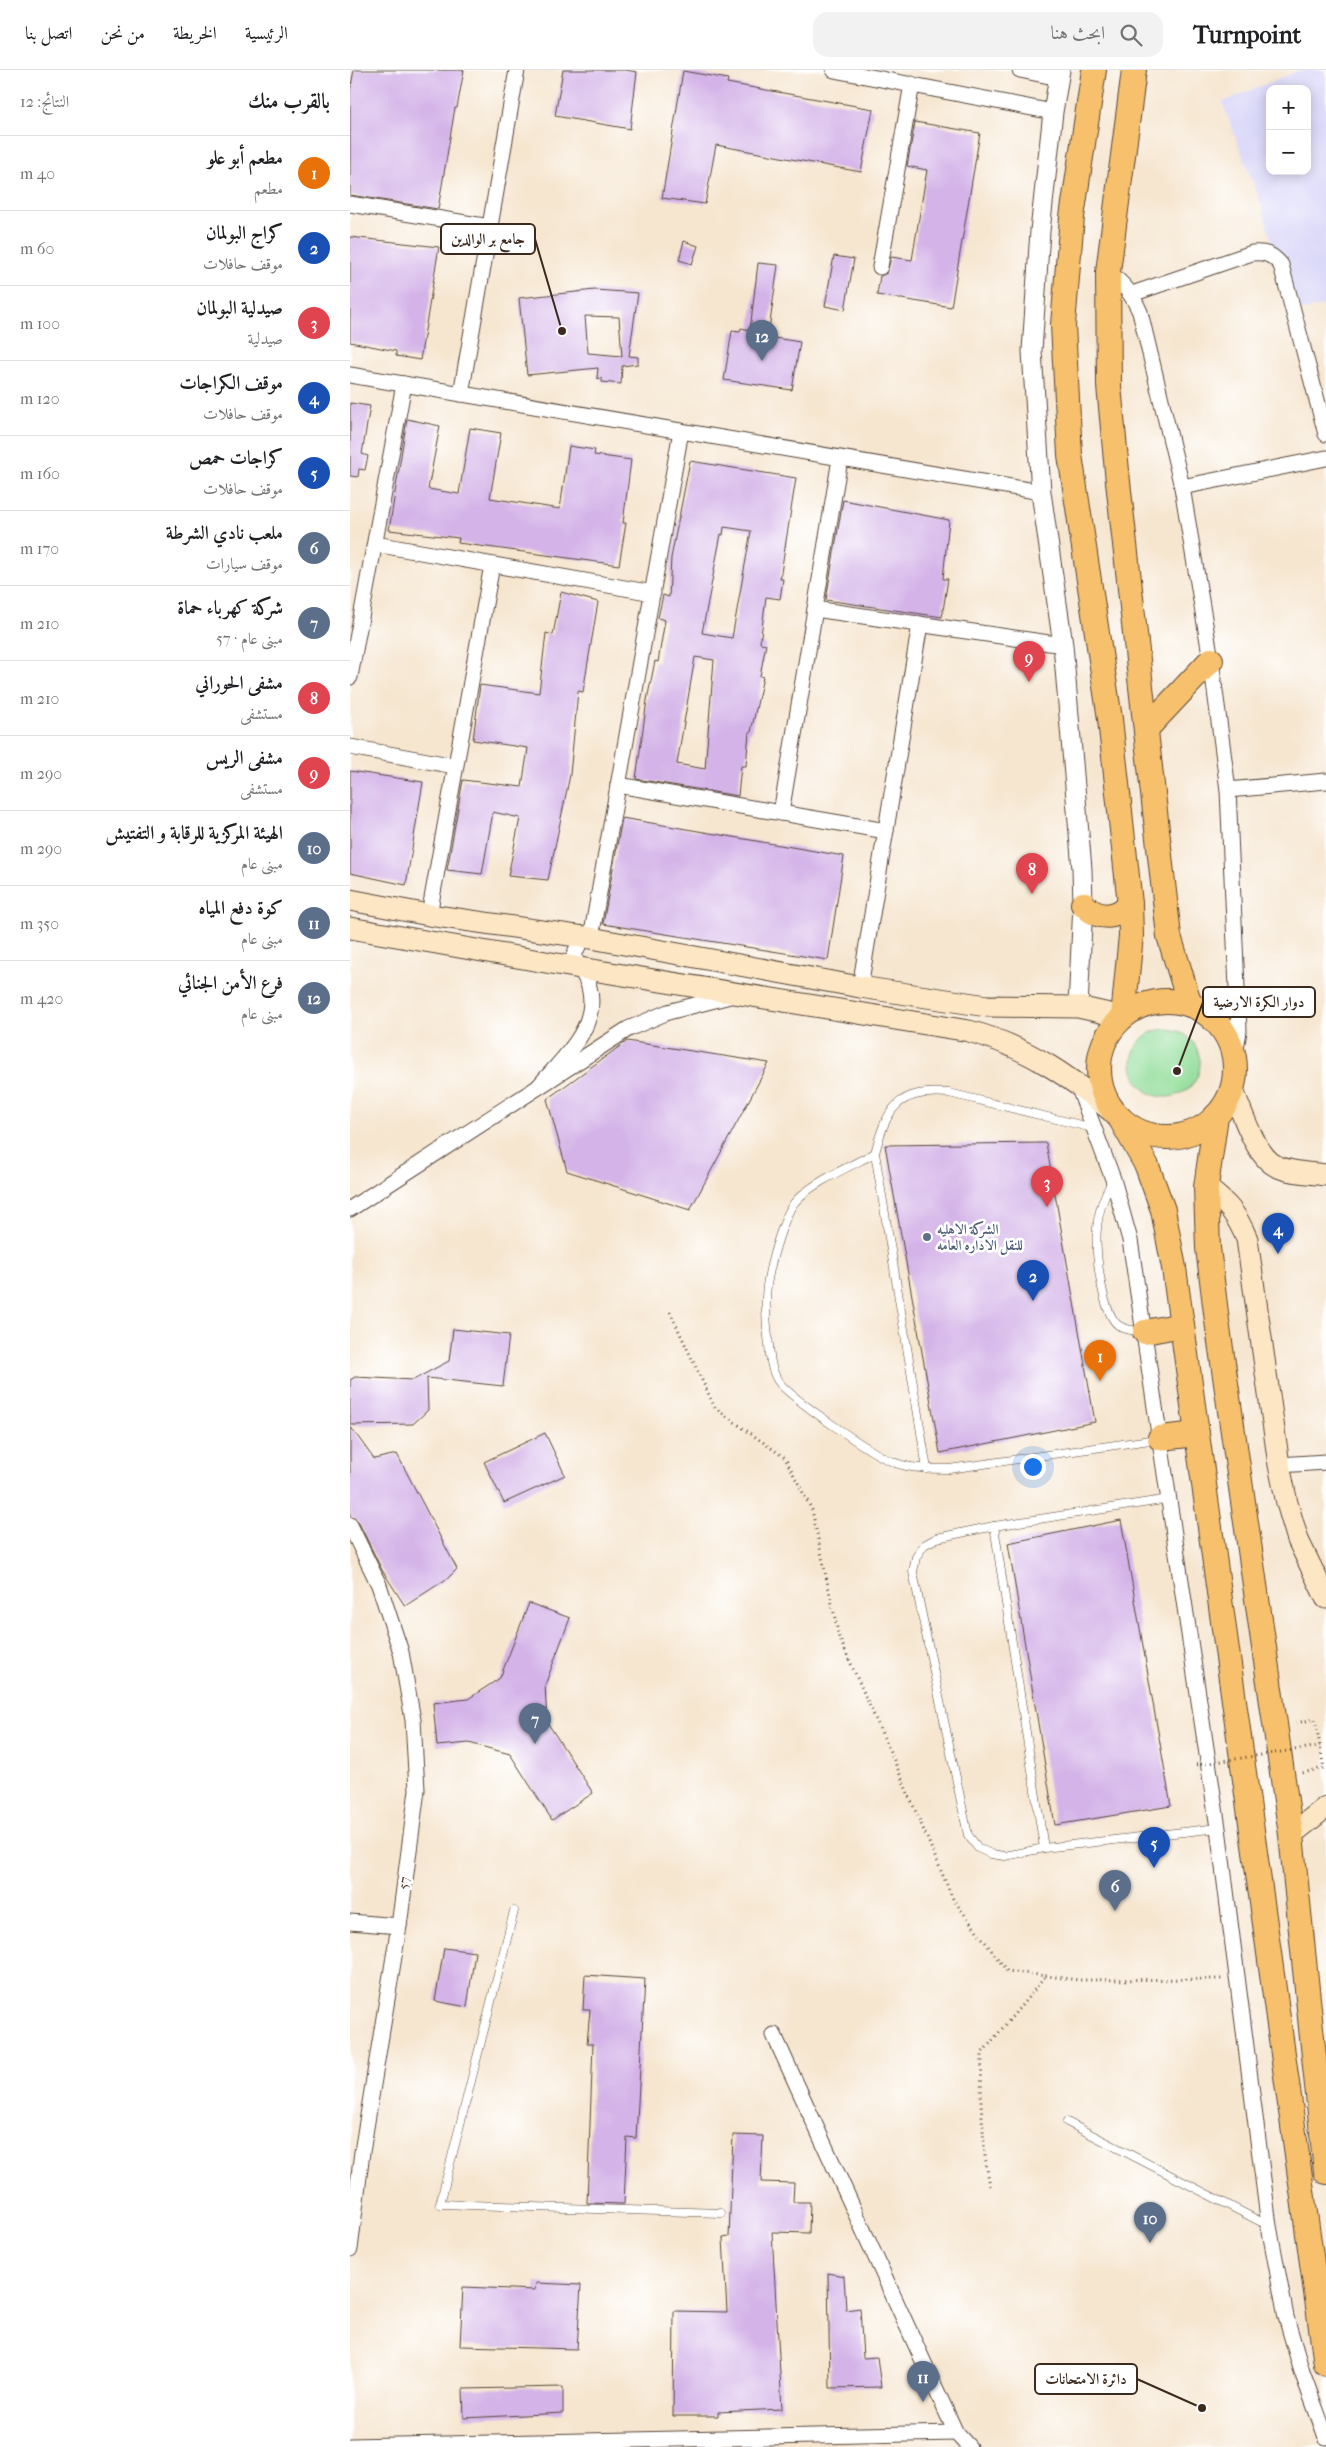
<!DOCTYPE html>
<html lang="ar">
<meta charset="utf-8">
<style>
body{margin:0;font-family:"IM FELL French Canon",Amiri,serif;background:#f2f2f2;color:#202124;direction:rtl}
.controls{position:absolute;right:15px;top:15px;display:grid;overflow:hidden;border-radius:10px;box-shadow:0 2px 12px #0003}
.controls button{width:45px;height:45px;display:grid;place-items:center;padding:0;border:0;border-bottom:1px solid #e0e0e0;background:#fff;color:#202124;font:25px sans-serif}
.you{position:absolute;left:682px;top:1396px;width:18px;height:18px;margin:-12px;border:4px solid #fff;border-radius:50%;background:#1a73e8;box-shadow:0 0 0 8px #1a73e833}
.badge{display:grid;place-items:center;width:32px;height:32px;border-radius:50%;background:#1f6fb2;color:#fff;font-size:16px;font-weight:700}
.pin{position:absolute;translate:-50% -41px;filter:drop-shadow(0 1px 2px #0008)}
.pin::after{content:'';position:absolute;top:26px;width:18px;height:15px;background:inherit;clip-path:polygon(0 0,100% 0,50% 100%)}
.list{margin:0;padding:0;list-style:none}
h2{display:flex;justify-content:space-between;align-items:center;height:65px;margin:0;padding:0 20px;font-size:21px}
h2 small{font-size:16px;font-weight:400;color:#757577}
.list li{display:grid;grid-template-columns:32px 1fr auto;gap:15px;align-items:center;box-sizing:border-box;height:75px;padding:0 20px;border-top:1px solid #e0e0e0}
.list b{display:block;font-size:19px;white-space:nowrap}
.list p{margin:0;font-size:16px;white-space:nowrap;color:#757577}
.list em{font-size:16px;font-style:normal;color:#757577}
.icon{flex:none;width:28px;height:28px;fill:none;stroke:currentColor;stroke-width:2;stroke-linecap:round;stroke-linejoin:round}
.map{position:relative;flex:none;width:976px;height:2377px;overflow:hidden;direction:ltr}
header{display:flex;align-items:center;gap:30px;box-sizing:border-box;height:70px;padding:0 25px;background:#fff;border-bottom:1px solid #e0e0e0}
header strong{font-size:24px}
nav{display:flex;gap:28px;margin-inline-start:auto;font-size:18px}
.search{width:350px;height:45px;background:#f2f2f2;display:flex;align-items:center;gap:12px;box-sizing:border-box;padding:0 18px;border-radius:15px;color:#757577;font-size:19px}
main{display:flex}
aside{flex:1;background:#fff}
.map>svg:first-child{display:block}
.built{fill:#d9d7f8;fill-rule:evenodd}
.green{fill:#92dd9a;stroke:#66845c}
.building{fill:#d4b4e8;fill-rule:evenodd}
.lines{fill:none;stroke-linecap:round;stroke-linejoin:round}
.service-casing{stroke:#574639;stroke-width:9}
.minor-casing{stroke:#574639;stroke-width:17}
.tertiary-casing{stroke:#574639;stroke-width:21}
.secondary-casing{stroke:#574639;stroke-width:23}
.primary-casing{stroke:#574639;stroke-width:26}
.path{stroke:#574639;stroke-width:3;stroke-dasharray:1 4;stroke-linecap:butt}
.service{stroke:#fff;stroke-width:8}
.minor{stroke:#fff;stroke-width:15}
.tertiary{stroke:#fff;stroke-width:19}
.secondary{stroke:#fce6c4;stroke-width:21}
.primary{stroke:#f7c06c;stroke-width:24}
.path-bridge{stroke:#574639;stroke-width:3;stroke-dasharray:1 4;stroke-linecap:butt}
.service-dot{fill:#5c6f8a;stroke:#fff;stroke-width:2}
.labels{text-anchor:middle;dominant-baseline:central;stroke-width:5;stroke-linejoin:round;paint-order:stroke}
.service-label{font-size:14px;font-weight:bold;fill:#4e5e75;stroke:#fff;text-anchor:start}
.street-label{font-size:14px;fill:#3b2a1e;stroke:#fff}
.leader{fill:none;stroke:#3b2a1e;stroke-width:2}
.callout-dot{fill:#3b2a1e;stroke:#fff;stroke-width:2}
.callout{fill:#fff;stroke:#3b2a1e;stroke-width:2}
.callout-label{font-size:15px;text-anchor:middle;font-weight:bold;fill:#3b2a1e}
</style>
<header>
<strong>Turnpoint</strong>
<div class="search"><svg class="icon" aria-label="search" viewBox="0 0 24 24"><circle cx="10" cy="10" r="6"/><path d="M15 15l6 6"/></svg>ابحث هنا</div>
<nav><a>الرئيسية</a><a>الخريطة</a><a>من نحن</a><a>اتصل بنا</a></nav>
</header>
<main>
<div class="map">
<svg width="976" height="2377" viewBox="0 0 976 2377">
<rect width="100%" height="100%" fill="#fff"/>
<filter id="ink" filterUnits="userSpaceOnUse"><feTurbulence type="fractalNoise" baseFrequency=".02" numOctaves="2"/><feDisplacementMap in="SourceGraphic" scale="10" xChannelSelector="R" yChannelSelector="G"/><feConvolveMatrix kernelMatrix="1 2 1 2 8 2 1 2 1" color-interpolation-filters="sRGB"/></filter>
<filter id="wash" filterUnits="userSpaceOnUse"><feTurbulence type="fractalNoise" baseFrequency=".0096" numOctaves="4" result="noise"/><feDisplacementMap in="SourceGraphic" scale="20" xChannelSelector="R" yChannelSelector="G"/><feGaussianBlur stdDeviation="1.12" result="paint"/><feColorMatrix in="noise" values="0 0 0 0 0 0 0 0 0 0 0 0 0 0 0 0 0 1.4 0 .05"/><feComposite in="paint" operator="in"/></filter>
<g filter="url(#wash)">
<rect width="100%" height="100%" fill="#f6e6d0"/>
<!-- built -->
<path class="built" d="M950,0H973L976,7V235L942,243L911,134L872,32ZM920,19H957V101H920Z"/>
<!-- green -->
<circle class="green" cx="816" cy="993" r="34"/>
<g id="blocks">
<!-- building -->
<g class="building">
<polygon points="4,0 114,0 107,38 105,38 88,139 0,125 0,21"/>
<polygon points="213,0 275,0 287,2 280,59 205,46"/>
<polygon points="333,1 378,9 377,13 523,39 511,102 366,75 355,134 312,128"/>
<polygon points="565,52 630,63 601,237 527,225 530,206 537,203 541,187 562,190 577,100 557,96"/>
<polygon points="0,167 89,177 70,290 46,286 46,281 0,272"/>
<polygon points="334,171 348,176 342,194 329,190"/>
<polygon points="484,186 504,189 495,240 475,236"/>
<polygon points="408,193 428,195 418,267 450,272 442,320 374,310 382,261 390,262 391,258 400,260"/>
<path d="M245,220L288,223L279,286L288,287V294L272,296L271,314L252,312V309L247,308L248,298L177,305L169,228ZM235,246L269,247L272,286L238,283Z"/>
<polygon points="0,333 20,336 12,384 18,386 15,400 9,399 8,407 0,406"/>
<polygon points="57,349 90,356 78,419 109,424 120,358 151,363 140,428 210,439 219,376 245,380 244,385 281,390 273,453 276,453 269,495 108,473 109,468 39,460"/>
<path d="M340,391L446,408L430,509H433L430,529L416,527L410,573L416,574L410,606L413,607L401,662H399L396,696H391L388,726L286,709L297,630L305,591L308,592L315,550L308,548L313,525L319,527L321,488ZM374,457L401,461L382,568L352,563L371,464L373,465ZM345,587L364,590L355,699L327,694Z"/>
<polygon points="493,430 599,450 593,509 598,509 592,547 476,530"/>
<polygon points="211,522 248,532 233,622 228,621 220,705 198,810 158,806 170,748 143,742 132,804 97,800 113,710 172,717 178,678 123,670 130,615 189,623 196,563 203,565"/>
<polygon points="0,701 73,712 56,815 0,803"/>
<polygon points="272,748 494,786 478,890 253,854"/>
<polygon points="277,971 419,993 340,1140 217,1101 197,1029"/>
<polygon points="696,1073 745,1352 590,1383 535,1075"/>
<polygon points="103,1259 159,1265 153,1316 77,1308 78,1340 63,1354 0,1355 0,1310 5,1307 63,1310 99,1291"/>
<polygon points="0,1356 24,1389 47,1384 107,1499 98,1508 55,1536 32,1500 8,1451 0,1446"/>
<polygon points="195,1363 215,1405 154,1433 134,1392"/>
<polygon points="771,1450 821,1736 705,1755 658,1473"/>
<polygon points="179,1533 220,1548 195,1615 197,1652 243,1723 202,1750 160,1684 119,1673 87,1676 83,1633 118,1629 150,1608"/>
<polygon points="94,1878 125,1882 117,1937 85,1931"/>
<polygon points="235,1905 295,1909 286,2068 277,2067 274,2134 237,2133 243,1974 237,1974 240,1940 233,1940"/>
<polygon points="383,2065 413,2066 411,2112 444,2113 443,2132 460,2132 459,2163 422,2162 432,2339 368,2342 368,2346 323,2346 324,2241 377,2242 373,2168 379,2167"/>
<polygon points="478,2203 494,2206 496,2240 510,2238 513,2288 527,2287 531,2317 480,2318"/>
<polygon points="186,2213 231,2215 227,2279 110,2276 113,2217 185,2220"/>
<polygon points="213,2317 213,2343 114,2348 113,2319"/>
</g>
</g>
</g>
<g filter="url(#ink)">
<use href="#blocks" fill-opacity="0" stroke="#574639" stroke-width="1"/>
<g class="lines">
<defs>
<g id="service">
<path d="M525,1083C503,1095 459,1114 444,1133C437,1142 433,1156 429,1167C415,1210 413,1230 419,1275C420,1287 421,1300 428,1311C439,1327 524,1385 543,1392C560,1399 581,1399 599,1399L807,1369"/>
<path d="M762,1111C754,1126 748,1141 747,1158C745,1179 751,1241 768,1255C775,1260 785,1261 794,1262"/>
<path d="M577,1399L525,1083C537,1037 548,1019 599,1023L743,1058"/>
<polyline points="819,1429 644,1456 587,1468 574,1475 566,1487 563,1502 618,1765 628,1778 641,1784 655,1786 694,1778 868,1758"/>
<polyline points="644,1456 694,1778"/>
<polyline points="164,1841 90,2134 371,2143"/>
<polyline points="717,2052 919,2156"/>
</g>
<g id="minor">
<polyline points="484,0 703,42"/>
<polyline points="670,0 709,8"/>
<polyline points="0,134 140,157"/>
<polyline points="530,197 562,14"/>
<path d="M758,202C774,214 782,224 790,242L832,417L861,590L878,720L889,961L884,990"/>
<path d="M782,224L902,183C915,182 922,184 931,195L976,364"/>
<polyline points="0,305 691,422"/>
<polyline points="111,324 167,0"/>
<polyline points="832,417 976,388"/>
<polyline points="25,474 303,523"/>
<polyline points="465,539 713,575"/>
<polyline points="0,607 54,314"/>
<polyline points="0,677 105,696"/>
<polyline points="268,715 536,761"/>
<polyline points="878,720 976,711"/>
<polyline points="431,743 490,389"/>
<polyline points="79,845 142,495"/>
<polyline points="510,917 570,554"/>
<polyline points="727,1013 763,1109 780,1170 868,1758 919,2156 936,2247 952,2302 976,2367"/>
<path d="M189,1016C212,989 250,957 239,917C236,905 227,897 224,885L230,872L241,868L331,361"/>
<polyline points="0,1139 278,959 318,942 380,926"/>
<polyline points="929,1395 976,1392"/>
<polyline points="0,1455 29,1515 51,1582 63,1650 67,1720 49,1856 12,2082 0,2179"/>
<polyline points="0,1852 49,1856"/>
<polyline points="424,1965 606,2363 619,2377"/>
<polyline points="0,2376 606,2363"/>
</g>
<polyline id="tertiary" points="710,0 703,42 690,161 682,281 691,422 713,575 732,799 733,834 728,937"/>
<g id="secondary">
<polyline points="0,830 79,845 241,868 510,917 637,936 728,937 773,947"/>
<path d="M0,858L230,898L619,961C681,978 721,1008 770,1048"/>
<path d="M882,1018C891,1039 905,1086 926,1096C941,1103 960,1103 976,1105"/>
<path d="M856,1117C878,1134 886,1143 897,1169L929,1395L937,1433L948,1470L976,1528"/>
<polyline points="941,1765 976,1737"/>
</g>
<g id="primary">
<polyline points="744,0 722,147 713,255 720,385 760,649 780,834 781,865 773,947"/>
<polyline points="784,0 758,202 759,316 768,412 819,866 840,935"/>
<polyline points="796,659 861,590"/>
<path d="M733,834C747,849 765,850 780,834"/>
<circle cx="817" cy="999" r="68"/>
<polyline points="866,1046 856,1117 858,1178 867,1251 941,1765 976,2102"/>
<polyline points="770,1048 797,1096 813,1140 824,1198 976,2294"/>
<polyline points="795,1262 832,1255"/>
<polyline points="810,1368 847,1364"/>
</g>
</defs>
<!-- service casing -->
<use href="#service" class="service-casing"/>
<!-- minor casing -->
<use href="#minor" class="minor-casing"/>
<!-- tertiary casing -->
<use href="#tertiary" class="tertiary-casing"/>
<!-- secondary casing -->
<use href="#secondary" class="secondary-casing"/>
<!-- primary casing -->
<use href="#primary" class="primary-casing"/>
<!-- path -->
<g class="path">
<polyline points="320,1242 365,1338 435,1388 462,1440 489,1567 543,1688 603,1829 657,1901 729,1910 872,1909"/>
<polyline points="946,1653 965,1649 974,1698 952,1703"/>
<polyline points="640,2116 635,2087 631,2033 632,1983 695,1907"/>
</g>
<!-- service -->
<use href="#service" class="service"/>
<!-- minor -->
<use href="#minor" class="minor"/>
<!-- tertiary -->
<use href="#tertiary" class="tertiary"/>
<!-- secondary -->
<use href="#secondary" class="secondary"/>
<!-- primary -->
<use href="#primary" class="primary"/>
<!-- path-bridge -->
<polyline class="path-bridge" points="846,1695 970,1676"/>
</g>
</g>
<!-- markers -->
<circle class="service-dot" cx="577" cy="1167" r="5"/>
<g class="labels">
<!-- service labels -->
<g class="service-label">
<text x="587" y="1159">الشركة الاهليه<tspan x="587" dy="16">للنقل الاداره العامه</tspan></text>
</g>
<!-- street labels -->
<g class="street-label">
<text transform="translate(54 1813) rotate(-82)">57</text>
</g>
</g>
<!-- callouts -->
<path class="leader" d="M212 261L185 169M827 1001L853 932M852 2338L787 2309"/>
<g class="callout-dot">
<circle cx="212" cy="261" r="5"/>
<circle cx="827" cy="1001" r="5"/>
<circle cx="852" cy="2338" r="5"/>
</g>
<g class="callout">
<rect x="91" y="154" width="94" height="30" rx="5"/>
<rect x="853" y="917" width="112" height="30" rx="5"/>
<rect x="685" y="2294" width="102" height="30" rx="5"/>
</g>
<g class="callout-label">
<text x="138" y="174">جامع بر الوالدين</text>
<text x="909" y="937">دوار الكرة الارضية</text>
<text x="736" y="2314">دائرة الامتحانات</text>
</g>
</svg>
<div class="controls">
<button>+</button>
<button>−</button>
</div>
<div class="you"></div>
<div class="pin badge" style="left:750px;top:1311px;background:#e8710a">1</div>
<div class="pin badge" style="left:683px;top:1231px;background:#1a4fb4">2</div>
<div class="pin badge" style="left:697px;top:1137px;background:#e0444e">3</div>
<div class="pin badge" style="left:928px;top:1184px;background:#1a4fb4">4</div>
<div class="pin badge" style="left:804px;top:1798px;background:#1a4fb4">5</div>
<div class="pin badge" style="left:765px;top:1841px;background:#5c6f8a">6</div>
<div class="pin badge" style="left:185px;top:1674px;background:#5c6f8a">7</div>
<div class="pin badge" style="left:682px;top:824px;background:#e0444e">8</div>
<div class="pin badge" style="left:679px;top:612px;background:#e0444e">9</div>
<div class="pin badge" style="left:800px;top:2173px;background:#5c6f8a">10</div>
<div class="pin badge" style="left:573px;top:2332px;background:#5c6f8a">11</div>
<div class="pin badge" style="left:412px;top:291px;background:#5c6f8a">12</div>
</div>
<aside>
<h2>بالقرب منك<small>النتائج: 12</small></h2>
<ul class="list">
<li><span class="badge" style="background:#e8710a">1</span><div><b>مطعم أبو علو</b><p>مطعم</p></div><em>40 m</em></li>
<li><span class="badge" style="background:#1a4fb4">2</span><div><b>كراج البولمان</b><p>موقف حافلات</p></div><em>60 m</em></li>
<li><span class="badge" style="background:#e0444e">3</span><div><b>صيدلية البولمان</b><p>صيدلية</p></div><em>100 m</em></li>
<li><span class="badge" style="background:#1a4fb4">4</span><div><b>موقف الكراجات</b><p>موقف حافلات</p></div><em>120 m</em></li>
<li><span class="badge" style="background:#1a4fb4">5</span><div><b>كراجات حمص</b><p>موقف حافلات</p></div><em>160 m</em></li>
<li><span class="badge" style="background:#5c6f8a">6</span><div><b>ملعب نادي الشرطة</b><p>موقف سيارات</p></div><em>170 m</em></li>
<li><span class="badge" style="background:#5c6f8a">7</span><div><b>شركة كهرباء حماة</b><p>مبنى عام · 57</p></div><em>210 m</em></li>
<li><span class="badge" style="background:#e0444e">8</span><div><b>مشفى الحوراني</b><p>مستشفى</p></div><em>210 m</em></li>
<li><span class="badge" style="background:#e0444e">9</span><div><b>مشفى الريس</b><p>مستشفى</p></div><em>290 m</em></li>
<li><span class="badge" style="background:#5c6f8a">10</span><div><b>الهيئة المركزية للرقابة و التفتيش</b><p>مبنى عام</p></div><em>290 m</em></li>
<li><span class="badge" style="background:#5c6f8a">11</span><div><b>كوة دفع المياه</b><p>مبنى عام</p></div><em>350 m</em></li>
<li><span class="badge" style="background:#5c6f8a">12</span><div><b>فرع الأمن الجنائي</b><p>مبنى عام</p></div><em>420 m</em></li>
</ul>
</aside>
</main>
